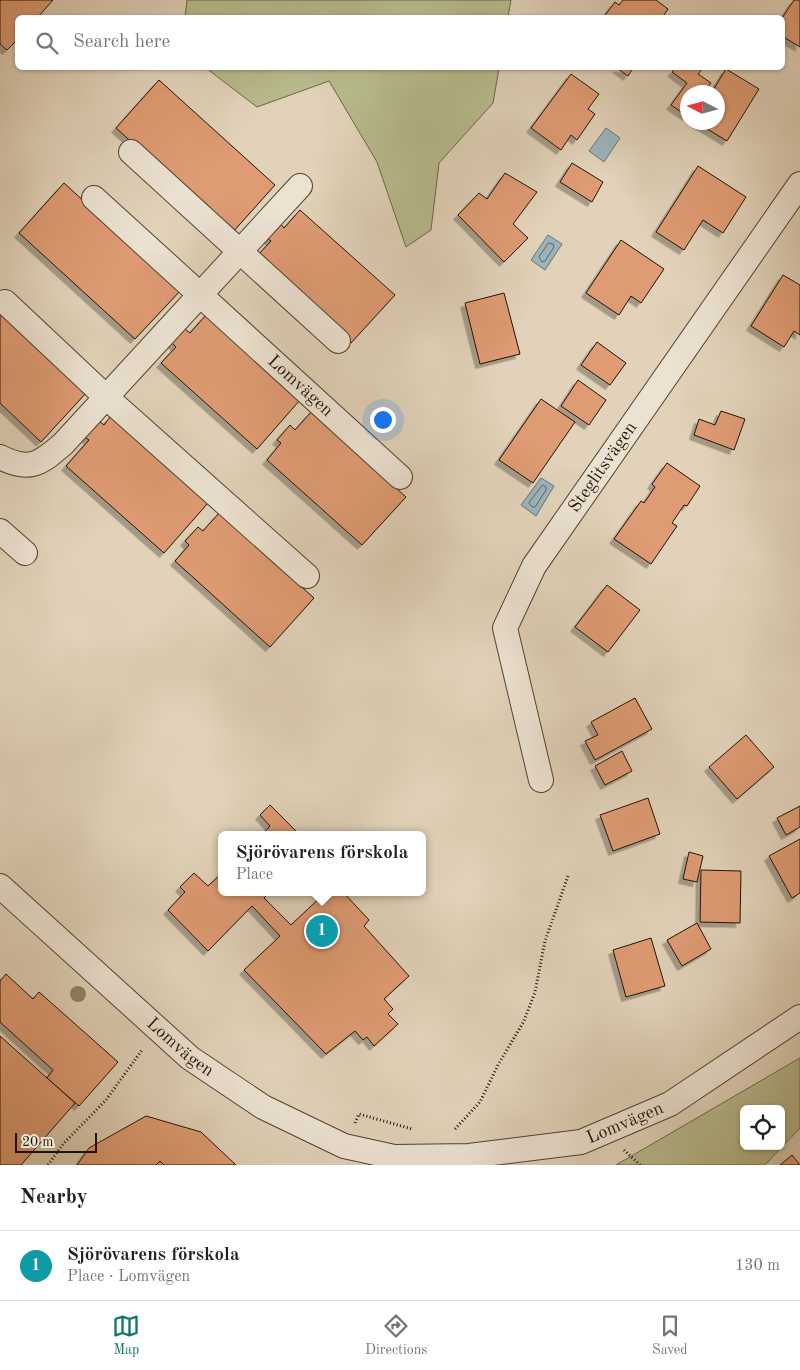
<!DOCTYPE html>
<meta charset="utf-8">
<style>
body{margin:0;font-family:"Old Standard TT",serif;background:#f6f6f6;color:#202124}
.controls{position:absolute;right:15px;bottom:15px;display:grid;overflow:hidden;border-radius:8px;box-shadow:0 1px 4px #0004}
.controls button{width:45px;height:45px;display:grid;place-items:center;padding:0;border:0;border-bottom:1px solid #e0e0e0;background:#fff;color:#202124;font:25px sans-serif}
.compass{position:absolute;left:680px;top:85px;width:45px;height:45px;border-radius:50%;background:#fff;box-shadow:0 1px 4px #0004;rotate:276deg}
.scale{position:absolute;left:15px;bottom:12px;width:82px;box-sizing:border-box;padding-left:5px;border:2px solid #201403;border-top:0;font-size:14px;line-height:18px;white-space:nowrap;color:#201403;-webkit-text-stroke:4px #ece2d2;paint-order:stroke}
.you{position:absolute;left:382px;top:419px;width:18px;height:18px;margin:-12px;border:4px solid #fff;border-radius:50%;background:#1a73e8;box-shadow:0 0 0 8px #1a73e833}
.badge{display:grid;place-items:center;width:32px;height:32px;border-radius:50%;background:#0f766e;color:#fff;font-size:16px;font-weight:700}
.pin{position:absolute;translate:-50% -50%;border:2px solid #fff;box-shadow:0 1px 5px #0006}
.popup{position:absolute;left:218px;top:831px;width:208px;height:65px;box-sizing:border-box;display:grid;place-content:center;border-radius:8px;background:#fff;filter:drop-shadow(0 1px 4px #0005);font-size:16px;white-space:nowrap;color:#757577}
.popup b{font-size:19px;color:#202124}
.popup::after{content:'';position:absolute;left:50%;top:100%;margin-left:-10px;border:10px solid transparent;border-top-color:#fff}
.list{margin:0;padding:0;list-style:none}
h2{display:flex;justify-content:space-between;align-items:center;height:65px;margin:0;padding:0 20px;font-size:21px}
h2 small{font-size:16px;font-weight:400;color:#757577}
.list li{display:grid;grid-template-columns:32px 1fr auto;gap:15px;align-items:center;box-sizing:border-box;height:70px;padding:0 20px;border-top:1px solid #e0e0e0}
.list b{display:block;font-size:19px;white-space:nowrap}
.list p{margin:0;font-size:16px;white-space:nowrap;color:#757577}
.list em{font-size:16px;font-style:normal;color:#757577}
.icon{flex:none;width:28px;height:28px;fill:none;stroke:currentColor;stroke-width:2;stroke-linecap:round;stroke-linejoin:round}
.map{position:relative;flex:none;width:800px;height:1165px;overflow:hidden}
.search{position:absolute;background:#fff;box-shadow:0 1px 4px #0004;left:15px;right:15px;top:15px;height:55px;display:flex;align-items:center;gap:12px;box-sizing:border-box;padding:0 18px;border-radius:8px;color:#757577;font-size:19px}
.sheet{height:135px;background:#fff}
nav{display:flex;justify-content:space-around;align-items:center;box-sizing:border-box;height:70px;border-top:1px solid #e0e0e0;background:#fff;font-size:14px;color:#757577}
nav a{display:grid;justify-items:center;gap:2px}
nav .on{color:#0f766e}
.map>svg:first-child{display:block}
.green{fill:#b7ba8c;stroke:#6c6748;fill-rule:evenodd}
.water{fill:#9bb4bb;stroke:#6a7471}
.lines{fill:none;stroke-linecap:round;stroke-linejoin:round}
.shore{stroke:#5e645f;stroke-width:1}
.building{fill:#df9b73;stroke:#201403;filter:url(#shadow)}
.street-casing{stroke:#504430;stroke-width:26}
.path{stroke:#201403;stroke-width:3;stroke-dasharray:1 2.5;stroke-linecap:butt}
.street{stroke:#ece2d2;stroke-width:24}
.tree{fill:#90856b}
.labels{text-anchor:middle;dominant-baseline:central;stroke-width:4;stroke-linejoin:round;paint-order:stroke}
.street-label{font-size:18px;fill:#201403;stroke:#ece2d2}
</style>
<div class="map">
<svg width="800" height="1165" viewBox="0 0 800 1165">
<defs>
<filter id="shadow"><feDropShadow dx="-4.5" dy="4.5" stdDeviation="0" flood-color="#0004"/></filter>
</defs>
<rect width="100%" height="100%" fill="#e1d2b9"/>
<filter id="stains"><feTurbulence type="fractalNoise" baseFrequency=".004" numOctaves="4"/><feColorMatrix values="0 0 0 0 .2 0 0 0 0 .09 0 0 0 0 .02 0 0 0 .5 -.17"/></filter>
<radialGradient id="worn" r=".72"><stop offset=".6" stop-color="#630" stop-opacity="0"/><stop offset="1" stop-color="#630" stop-opacity=".3"/></radialGradient>
<!-- green -->
<g class="green">
<polygon points="187,0 511,0 508,17 185,17"/>
<polygon points="206,68 499,68 493,103 439,163 431,230 406,247 377,162 329,81 257,107"/>
<path d="M800,1058V1128L765,1165H616ZM744,1109H781V1146H744Z"/>
</g>
<!-- water -->
<g class="water">
<polygon points="606,128 620,138 604,162 589,151"/>
<polygon points="548,235 562,244 545,270 531,260"/>
<polygon points="541,478 554,486 536,516 521,505"/>
</g>
<g class="lines">
<!-- shore -->
<g class="shore">
<polygon points="549,243 553,244 554,247 545,261 542,262 539,257"/>
<polygon points="543,485 546,487 546,490 535,507 532,507 529,503"/>
</g>
</g>
<!-- building -->
<g class="building">
<polygon points="0,0 53,0 37,18 18,18 18,39 7,50 0,44"/>
<polygon points="623,0 656,0 668,9 662,18 603,18 615,2 619,5"/>
<polygon points="794,0 800,0 800,47 782,36 782,18"/>
<polygon points="617,68 633,68 628,76"/>
<polygon points="676,68 703,68 698,74 711,83 704,92 688,92 687,116 671,105 687,83 672,72"/>
<polygon points="726,69 759,89 727,141 696,122 718,122 718,92 712,92"/>
<polygon points="571,74 599,94 588,109 595,114 577,140 571,135 561,150 531,128"/>
<polygon points="159,80 275,185 232,233 116,128"/>
<polygon points="572,163 603,182 592,202 560,182"/>
<polygon points="698,166 746,197 723,233 703,220 684,250 656,232"/>
<polygon points="505,173 537,192 513,224 528,238 504,262 458,215 479,193 487,199"/>
<polygon points="64,183 181,290 135,339 19,233"/>
<polygon points="300,210 395,295 351,343 256,257 271,241 267,238 280,223 284,228"/>
<polygon points="621,240 664,269 641,303 631,296 619,315 586,293"/>
<polygon points="783,275 800,285 800,335 794,331 784,347 751,326"/>
<polygon points="504,293 520,354 480,364 465,303"/>
<polygon points="0,312 87,392 41,442 0,403"/>
<polygon points="206,315 300,400 257,449 161,363 176,347 172,343 185,329 190,333"/>
<polygon points="597,342 626,363 610,385 581,365"/>
<polygon points="578,380 606,400 589,425 561,406"/>
<polygon points="541,399 575,422 533,483 499,460"/>
<polygon points="721,411 745,419 734,450 694,435 699,419 715,425"/>
<polygon points="311,412 406,497 362,545 267,460 281,443 277,440 290,425 295,430"/>
<polygon points="110,417 208,503 164,553 66,466 89,440 82,435 96,419 104,425"/>
<polygon points="667,463 700,486 687,506 684,505 672,523 677,526 651,564 614,539 641,501 644,503 655,487 652,484"/>
<polygon points="219,513 314,598 270,647 175,561 189,545 185,541 198,527 203,531"/>
<polygon points="607,585 640,610 608,652 575,627"/>
<polygon points="635,698 652,729 595,760 585,741 598,735 591,722"/>
<polygon points="746,735 774,767 737,799 709,767"/>
<polygon points="622,751 632,771 605,785 595,766"/>
<polygon points="648,798 660,834 613,851 600,815"/>
<polygon points="270,805 300,835 262,835 270,826 260,815"/>
<polygon points="800,806 800,827 786,835 777,818"/>
<polygon points="800,839 800,893 792,898 769,856"/>
<polygon points="689,852 703,856 697,882 683,879"/>
<polygon points="701,870 741,871 740,923 700,922"/>
<polygon points="194,873 208,886 222,873 222,892 270,892 264,898 291,925 326,892 343,892 369,920 364,926 409,976 384,999 393,1009 388,1014 398,1024 374,1046 367,1037 363,1040 355,1031 326,1054 244,970 280,936 252,906 208,951 168,910 185,892 180,887"/>
<polygon points="697,923 711,949 682,966 667,940"/>
<polygon points="651,938 665,986 626,997 613,950"/>
<polygon points="6,974 33,999 39,992 118,1062 79,1106 47,1078 53,1070 0,1022 0,981"/>
<polygon points="0,1036 75,1103 21,1165 0,1165"/>
<polygon points="146,1116 201,1132 236,1165 164,1165 160,1161 156,1165 77,1165 89,1148"/>
<polygon points="792,1155 800,1165 780,1165"/>
</g>
<g class="lines">
<defs>
<g id="street">
<polyline points="131,152 338,341"/>
<path id="s1" d="M94,198L400,477"/>
<polyline points="5,302 106,397 307,576"/>
<path d="M0,457C29,472 40,464 63,444L300,186"/>
<polyline points="0,531 25,553"/>
<path id="s2" d="M541,780L505,628L534,566L800,184"/>
<path id="s3" d="M0,886L190,1058L263,1107L344,1146L394,1157L469,1156L581,1142L670,1104L800,1017"/>
</g>
</defs>
<!-- street casing -->
<use href="#street" class="street-casing"/>
<!-- path -->
<g class="path">
<polyline points="355,1123 359,1114 412,1129"/>
<polyline points="455,1129 480,1102 498,1065 524,1021 535,992 545,941 568,876"/>
<polyline points="624,1150 640,1165"/>
<polyline points="48,1165 63,1144 106,1100 142,1050"/>
</g>
<!-- street -->
<use href="#street" class="street"/>
</g>
<!-- trees -->
<circle class="tree" cx="78" cy="994" r="8"/>
<g class="labels">
<!-- street labels -->
<g class="street-label">
<text stroke="none"><textPath href="#s1" startOffset="279">Lomvägen</textPath></text>
<text stroke="none"><textPath href="#s2" startOffset="345">Steglitsvägen</textPath></text>
<text stroke="none"><textPath href="#s3" startOffset="242">Lomvägen</textPath></text>
<text stroke="none"><textPath href="#s3" startOffset="721">Lomvägen</textPath></text>
</g>
</g>
<rect width="100%" height="100%" filter="url(#stains)"/>
<rect width="100%" height="100%" fill="url(#worn)"/>
</svg>
<div class="controls">
<button><svg class="icon" aria-label="locate" viewBox="0 0 24 24"><circle cx="12" cy="12" r="6"/><path d="M12 2v4M12 18v4M2 12h4M18 12h4"/></svg></button>
</div>
<svg class="compass" viewBox="-18 -18 36 36"><path d="M0-13l5 13h-10z" fill="#e53935"/><path d="M0 13l5-13h-10z" fill="#757577"/></svg>
<div class="scale">20 m</div>
<div class="you"></div>
<div class="pin badge" style="left:322px;top:931px;background:#0f9aa8">1</div>
<div class="popup"><b>Sjörövarens förskola</b>Place</div>
<div class="search"><svg class="icon" aria-label="search" viewBox="0 0 24 24"><circle cx="10" cy="10" r="6"/><path d="M15 15l6 6"/></svg>Search here</div>
</div>
<section class="sheet">
<h2>Nearby<small></small></h2>
<ul class="list">
<li><span class="badge" style="background:#0f9aa8">1</span><div><b>Sjörövarens förskola</b><p>Place · Lomvägen</p></div><em>130 m</em></li>
</ul>
</section>
<nav>
<a class="on"><svg class="icon" aria-label="map" viewBox="0 0 24 24"><path d="M3 6l6-2 6 2 6-2v14l-6 2-6-2-6 2zM9 4v14M15 6v14"/></svg>Map</a>
<a><svg class="icon" aria-label="directions" viewBox="0 0 24 24"><path d="M12 3l9 9-9 9-9-9zM9 14v-3h6M13 9l2 2-2 2"/></svg>Directions</a>
<a><svg class="icon" aria-label="saved" viewBox="0 0 24 24"><path d="M7 4h10v16l-5-4-5 4z"/></svg>Saved</a>
</nav>
